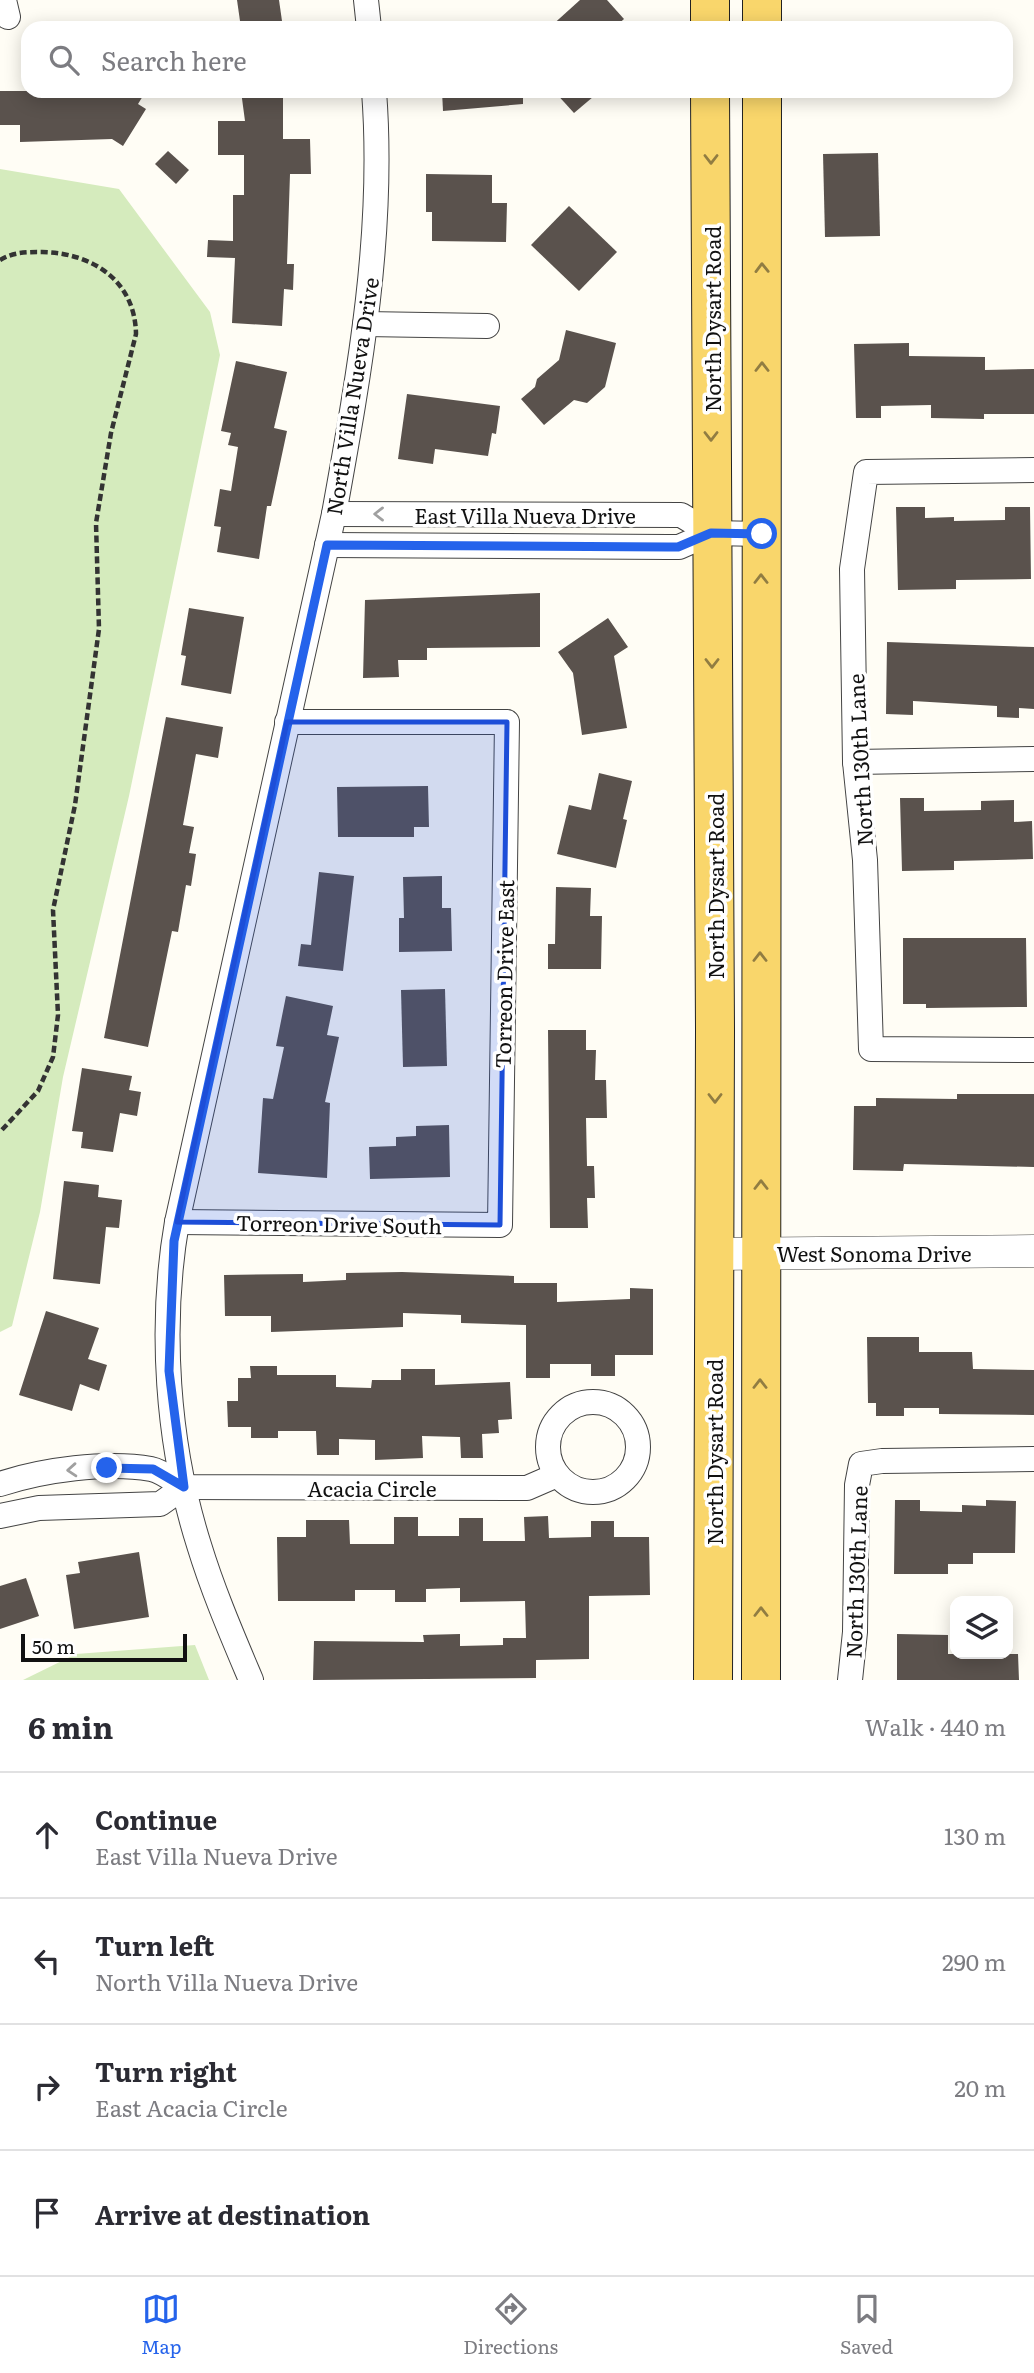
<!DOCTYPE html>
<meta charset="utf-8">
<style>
body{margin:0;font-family:Literata,serif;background:#f7f7f7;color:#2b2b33}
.controls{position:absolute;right:21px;bottom:21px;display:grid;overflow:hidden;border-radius:14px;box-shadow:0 4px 18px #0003}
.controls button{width:63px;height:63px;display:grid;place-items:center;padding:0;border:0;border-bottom:2px solid #e1e1e2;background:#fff;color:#2b2b33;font:35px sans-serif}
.scale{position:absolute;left:21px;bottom:18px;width:166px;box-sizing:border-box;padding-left:7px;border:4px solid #111;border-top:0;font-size:19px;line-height:24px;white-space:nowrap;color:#111;-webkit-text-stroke:5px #fff;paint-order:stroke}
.stop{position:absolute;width:21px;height:21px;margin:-16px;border:5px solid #2563eb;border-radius:50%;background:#fff}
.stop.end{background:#2563eb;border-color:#fff;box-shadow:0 2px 7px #0008}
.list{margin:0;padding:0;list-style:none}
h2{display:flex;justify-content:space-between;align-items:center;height:91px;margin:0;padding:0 28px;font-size:30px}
h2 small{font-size:23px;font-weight:400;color:#7c7c81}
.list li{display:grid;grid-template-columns:46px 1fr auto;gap:21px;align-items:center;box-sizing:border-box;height:126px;padding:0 28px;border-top:2px solid #e1e1e2}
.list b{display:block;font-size:26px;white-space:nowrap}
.list p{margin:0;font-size:23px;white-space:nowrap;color:#7c7c81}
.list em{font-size:23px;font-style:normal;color:#7c7c81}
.icon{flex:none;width:38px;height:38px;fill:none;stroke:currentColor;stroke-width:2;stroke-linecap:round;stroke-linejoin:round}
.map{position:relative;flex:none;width:1034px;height:1680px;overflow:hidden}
.search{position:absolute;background:#fff;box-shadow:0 4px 18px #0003;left:21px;right:21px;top:21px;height:77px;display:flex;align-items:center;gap:18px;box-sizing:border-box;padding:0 24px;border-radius:21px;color:#7c7c81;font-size:26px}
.sheet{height:595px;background:#fff}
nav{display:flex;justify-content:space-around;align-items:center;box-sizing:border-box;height:98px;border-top:2px solid #e1e1e2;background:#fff;font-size:19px;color:#7c7c81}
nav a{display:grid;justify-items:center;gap:4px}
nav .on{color:#2563eb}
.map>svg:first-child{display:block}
.green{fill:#d5ebbd}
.building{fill:#5a524d}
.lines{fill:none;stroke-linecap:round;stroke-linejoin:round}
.minor-casing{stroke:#444;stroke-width:26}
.tertiary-casing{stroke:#444;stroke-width:33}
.primary-casing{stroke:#222;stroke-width:40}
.path{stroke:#333;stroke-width:4.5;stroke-dasharray:7 3.5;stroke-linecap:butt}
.minor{stroke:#fff;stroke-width:24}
.tertiary{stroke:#fff;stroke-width:32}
.primary{stroke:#f9d66b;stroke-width:38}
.oneway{stroke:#917d42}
.oneway2{stroke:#a0a0a0}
.route{stroke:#2563eb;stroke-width:9}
.marked{fill:#1d4ed8;fill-opacity:0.2;stroke:#1d4ed8;stroke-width:5;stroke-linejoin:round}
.labels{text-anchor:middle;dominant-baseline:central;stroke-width:7;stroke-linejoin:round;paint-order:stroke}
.street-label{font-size:21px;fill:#111;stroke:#fff}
</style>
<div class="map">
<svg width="1034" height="1680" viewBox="0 0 1034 1680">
<rect width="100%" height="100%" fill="#fffdf5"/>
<!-- green -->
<g class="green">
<polygon points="0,169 119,189 210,312 220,355 129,796 63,1077 40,1212 12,1326 0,1332"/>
<polygon points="195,1645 209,1680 23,1680 76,1654"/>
</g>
<!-- building -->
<g class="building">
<polygon points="237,0 279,0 283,28 241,28"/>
<polygon points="580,0 607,0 624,19 614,28 549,28"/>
<polygon points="0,91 146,91 138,104 146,109 123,146 112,139 20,142 20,125 0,125"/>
<polygon points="241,91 283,91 283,139 310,139 311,174 290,174 287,264 294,264 293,290 284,289 282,326 232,323 235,258 207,257 208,240 233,241 233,195 244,195 244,155 218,155 218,121 245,121"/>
<polygon points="442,91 523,91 523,104 443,111"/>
<polygon points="554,91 600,91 574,113"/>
<polygon points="168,151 189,170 176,184 155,164"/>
<polygon points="878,153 880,236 825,237 823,154"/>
<polygon points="426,174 492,175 492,203 507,203 506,242 432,241 432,212 426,212"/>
<polygon points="569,206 617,252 579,291 531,245"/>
<polygon points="566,330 616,343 605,387 587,403 574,400 544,425 521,399 535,387 537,379 559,360"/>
<polygon points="909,343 909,356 985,357 985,370 1034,369 1034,414 984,414 984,419 931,418 931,405 881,406 881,418 856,418 854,344"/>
<polygon points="236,361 287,372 274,428 287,431 271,506 267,506 259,559 217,552 221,527 214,526 220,489 231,491 238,447 228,445 231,433 221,431"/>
<polygon points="407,394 500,406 496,434 492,433 488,456 435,449 433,464 398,459"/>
<polygon points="896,507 925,507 925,518 954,517 954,521 1005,520 1005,507 1030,507 1031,579 956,580 956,589 898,590"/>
<polygon points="540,593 540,647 427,648 427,660 398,660 399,677 363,678 365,600"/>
<polygon points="189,608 244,617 231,694 181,685 186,656 181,655"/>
<polygon points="608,618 628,647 614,656 627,728 582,735 573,673 558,652"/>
<polygon points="887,642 1034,647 1034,709 1019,708 1019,718 997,717 997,706 913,701 913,715 886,714"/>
<polygon points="166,717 223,727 218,758 196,754 183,825 194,827 189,853 196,854 191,886 186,885 178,932 172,931 148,1047 104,1038"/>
<polygon points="599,773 632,781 623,819 627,820 616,868 557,854 569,805 591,810"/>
<polygon points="428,786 429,827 414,827 414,837 338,837 337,787"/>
<polygon points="900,798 924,798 924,811 981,810 981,801 1014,800 1014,822 1032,821 1033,859 954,861 954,870 902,871"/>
<polygon points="319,872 354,876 343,971 298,966 301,944 311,945"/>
<polygon points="442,876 442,908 451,908 452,951 399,952 399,918 404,918 403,877"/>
<polygon points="556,887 591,888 590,916 602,916 601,969 548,969 548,944 555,944"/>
<polygon points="903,938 1026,938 1027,1007 926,1008 926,1004 903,1004"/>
<polygon points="445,989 447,1066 403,1067 401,990"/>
<polygon points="286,996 333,1006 327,1035 339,1037 325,1102 330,1103 327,1178 258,1173 263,1098 273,1099 284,1047 276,1046"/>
<polygon points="548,1030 586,1030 586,1050 596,1050 595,1080 606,1080 607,1118 586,1118 587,1166 594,1166 595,1198 587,1198 588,1228 550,1228"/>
<polygon points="82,1068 132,1076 129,1090 141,1092 137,1116 120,1113 113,1152 81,1148 83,1132 72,1131"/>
<polygon points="957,1094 1034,1094 1034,1167 904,1164 903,1171 853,1170 854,1106 876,1106 876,1098 957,1099"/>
<polygon points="449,1125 450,1177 370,1179 369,1147 396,1146 396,1137 416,1136 416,1126"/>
<polygon points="64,1181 99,1185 98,1197 122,1200 119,1228 106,1227 100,1284 53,1279"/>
<polygon points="402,1272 514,1276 514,1283 557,1283 557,1302 630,1299 630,1288 653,1289 653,1355 615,1355 615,1376 591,1376 591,1364 550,1364 550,1378 526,1378 526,1325 461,1323 461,1315 403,1313 403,1327 271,1332 271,1316 225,1316 224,1275 303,1274 303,1282 346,1280 346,1273"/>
<polygon points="46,1311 99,1328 88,1359 107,1365 99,1391 80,1384 72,1411 19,1395"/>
<polygon points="867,1337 919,1337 919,1352 972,1352 973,1369 1034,1370 1034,1415 939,1414 939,1408 904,1408 904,1416 876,1416 876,1403 868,1403"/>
<polygon points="250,1366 277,1366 277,1375 336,1375 336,1387 371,1388 372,1380 401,1380 401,1369 435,1369 435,1385 510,1382 512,1419 498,1420 499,1433 482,1434 483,1458 461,1458 460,1437 422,1436 423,1458 375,1460 375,1440 339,1439 339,1455 317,1455 316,1431 278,1431 278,1438 251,1438 251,1427 228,1427 227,1401 238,1401 238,1378 251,1378"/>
<polygon points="895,1500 920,1500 920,1511 962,1512 962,1505 986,1506 986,1500 1016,1501 1015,1553 973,1553 973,1564 948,1564 948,1574 894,1574"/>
<polygon points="548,1516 549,1538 591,1537 591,1521 614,1521 614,1537 649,1537 650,1595 589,1596 589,1659 536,1660 536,1678 313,1680 314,1641 424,1642 423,1635 460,1634 460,1646 503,1645 503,1638 526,1638 525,1601 460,1602 460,1588 426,1589 426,1602 395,1602 395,1590 355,1590 355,1601 278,1601 277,1537 306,1537 306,1520 349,1520 350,1544 394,1544 394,1517 418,1517 418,1536 459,1536 459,1518 483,1518 483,1541 525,1541 524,1517"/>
<polygon points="139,1552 149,1617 74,1629 66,1575 80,1573 78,1562"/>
<polygon points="26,1578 39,1616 0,1629 0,1586"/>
<polygon points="897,1634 948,1635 948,1654 1018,1654 1019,1680 897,1680"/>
</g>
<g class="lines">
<defs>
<g id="minor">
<polyline points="4,0 8,17"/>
<polyline points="366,0 369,28"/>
<polyline points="365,324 487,326"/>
<polyline points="1034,470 866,472 852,569 855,762 865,860 871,1049 1034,1050"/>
<polyline points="334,514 681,515 711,533"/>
<polyline points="327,545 668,547 679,547 711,533 762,534"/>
<polyline points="855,762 1034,759"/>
<polyline points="177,1222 500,1225 507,722 287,722"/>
<circle cx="593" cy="1447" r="45"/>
<path d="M0,1484C42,1470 107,1461 151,1469C162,1471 174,1481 184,1487L527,1488L557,1475"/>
<polyline points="0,1516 39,1508 160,1504 184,1487"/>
<path d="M251,1680C232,1635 213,1591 199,1545C167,1444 159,1326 177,1222L334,514C359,375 385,233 374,91"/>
<polyline points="850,1680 855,1632 857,1485 861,1464 882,1461 1034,1459"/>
</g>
<polyline id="tertiary" points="715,1254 1034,1251"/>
<g id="primary">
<polyline points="710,0 710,28"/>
<polyline points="762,28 762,0"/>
<polyline points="710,91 715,1030 713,1680"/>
<polyline points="761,1680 762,91"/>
</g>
</defs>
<!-- minor casing -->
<use href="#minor" class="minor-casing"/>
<!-- tertiary casing -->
<use href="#tertiary" class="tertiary-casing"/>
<!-- primary casing -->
<use href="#primary" class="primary-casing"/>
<!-- path -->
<path class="path" d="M0,260C13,252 27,252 42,252C92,253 135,280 136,334L111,433L96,523L99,629L75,805L53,910L58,1015L53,1057L38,1091L0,1132"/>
<!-- minor -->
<use href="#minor" class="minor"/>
<!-- tertiary -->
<use href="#tertiary" class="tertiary"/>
<!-- primary -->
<use href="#primary" class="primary"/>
</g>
<!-- one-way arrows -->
<defs><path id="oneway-chevron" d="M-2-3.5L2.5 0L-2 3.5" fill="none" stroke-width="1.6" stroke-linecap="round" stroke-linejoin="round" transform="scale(1.75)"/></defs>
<g class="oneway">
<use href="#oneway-chevron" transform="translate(711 159) rotate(90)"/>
<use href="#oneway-chevron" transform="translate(762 268) rotate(-91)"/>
<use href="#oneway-chevron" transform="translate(762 367) rotate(-90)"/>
<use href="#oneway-chevron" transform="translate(711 436) rotate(90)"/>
<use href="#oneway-chevron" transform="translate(761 579) rotate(-90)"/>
<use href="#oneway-chevron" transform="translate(712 663) rotate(90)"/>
<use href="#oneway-chevron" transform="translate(760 957) rotate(-90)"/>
<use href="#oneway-chevron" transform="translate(715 1098) rotate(90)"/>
<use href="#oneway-chevron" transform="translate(761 1185) rotate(-90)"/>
<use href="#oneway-chevron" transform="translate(760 1384) rotate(-90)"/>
<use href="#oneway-chevron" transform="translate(761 1612) rotate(-90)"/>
</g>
<g class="oneway2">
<use href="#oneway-chevron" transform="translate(379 514) rotate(-180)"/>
<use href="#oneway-chevron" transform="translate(72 1470) rotate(176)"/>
</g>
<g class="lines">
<!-- route -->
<polyline class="route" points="107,1468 153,1469 184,1487 169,1371 174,1241 327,545 668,547 678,547 711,533 762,534"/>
</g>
<!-- marked area -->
<path class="marked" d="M287,722H507L500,1225L177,1222Z"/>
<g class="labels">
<!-- street labels -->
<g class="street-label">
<text transform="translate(711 319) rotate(-90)">North Dysart Road</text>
<text transform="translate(351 396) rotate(-81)">North Villa Nueva Drive</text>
<text x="525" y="514">East Villa Nueva Drive</text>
<text transform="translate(859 760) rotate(-93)">North 130th Lane</text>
<text transform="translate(714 886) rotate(-90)">North Dysart Road</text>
<text transform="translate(503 974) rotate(-89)">Torreon Drive East</text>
<text transform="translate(339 1223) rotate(1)">Torreon Drive South</text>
<text x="874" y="1252">West Sonoma Drive</text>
<text transform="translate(713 1452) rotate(-90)">North Dysart Road</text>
<text x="372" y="1487">Acacia Circle</text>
<text transform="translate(855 1572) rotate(-88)">North 130th Lane</text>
</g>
</g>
</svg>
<div class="controls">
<button><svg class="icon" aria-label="layers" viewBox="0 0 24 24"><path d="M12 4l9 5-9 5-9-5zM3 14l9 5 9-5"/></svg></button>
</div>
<div class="scale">50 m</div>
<div class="stop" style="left:762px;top:534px"></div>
<div class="stop end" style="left:107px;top:1468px"></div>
<div class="search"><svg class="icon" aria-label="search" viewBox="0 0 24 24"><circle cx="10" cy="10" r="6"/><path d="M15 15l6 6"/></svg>Search here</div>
</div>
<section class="sheet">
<h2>6 min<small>Walk · 440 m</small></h2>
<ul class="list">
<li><svg class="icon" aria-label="ahead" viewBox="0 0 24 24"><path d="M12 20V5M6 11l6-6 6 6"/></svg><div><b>Continue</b><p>East Villa Nueva Drive</p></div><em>130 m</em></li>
<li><svg class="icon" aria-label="left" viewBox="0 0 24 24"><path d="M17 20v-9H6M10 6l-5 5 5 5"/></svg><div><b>Turn left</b><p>North Villa Nueva Drive</p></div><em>290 m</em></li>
<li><svg class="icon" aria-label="right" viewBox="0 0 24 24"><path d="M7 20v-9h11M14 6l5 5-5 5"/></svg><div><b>Turn right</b><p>East Acacia Circle</p></div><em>20 m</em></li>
<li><svg class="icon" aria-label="arrive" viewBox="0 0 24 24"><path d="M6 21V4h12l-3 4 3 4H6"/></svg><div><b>Arrive at destination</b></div></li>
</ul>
</section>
<nav>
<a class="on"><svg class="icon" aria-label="map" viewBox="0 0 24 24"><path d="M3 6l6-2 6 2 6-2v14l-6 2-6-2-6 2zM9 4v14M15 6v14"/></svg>Map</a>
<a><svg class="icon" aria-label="directions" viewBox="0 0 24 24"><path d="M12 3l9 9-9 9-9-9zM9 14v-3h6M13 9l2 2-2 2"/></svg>Directions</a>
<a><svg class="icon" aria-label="saved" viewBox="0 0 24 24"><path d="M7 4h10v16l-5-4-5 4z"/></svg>Saved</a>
</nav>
